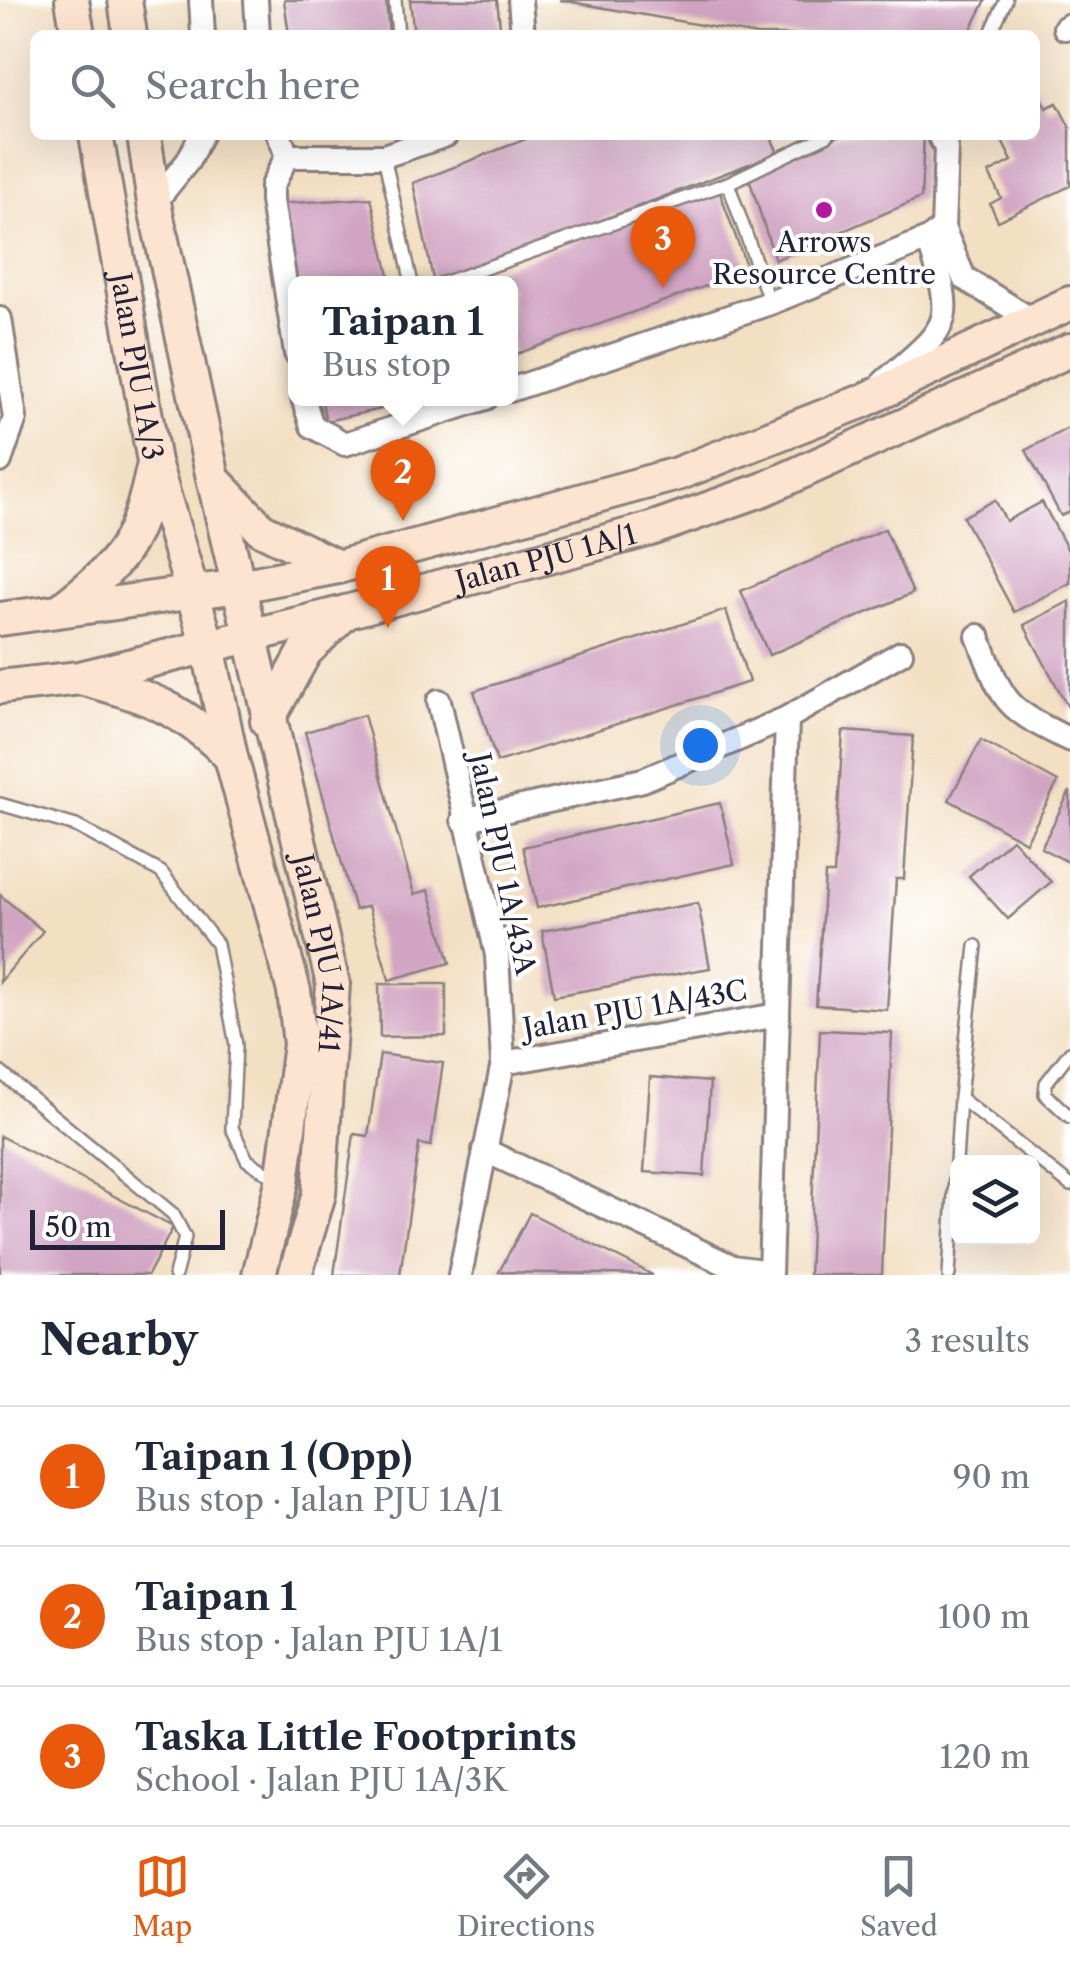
<!DOCTYPE html>
<meta charset="utf-8">
<style>
body{margin:0;font-family:"Libre Caslon Text",serif;background:#f6f6f7;color:#1f2937}
.controls{position:absolute;right:30px;bottom:30px;display:grid;overflow:hidden;border-radius:15px;box-shadow:0 10px 40px #0002}
.controls button{width:90px;height:90px;display:grid;place-items:center;padding:0;border:0;border-bottom:2px solid #e0e1e3;background:#fff;color:#1f2937;font:50px sans-serif}
.scale{position:absolute;left:30px;bottom:25px;width:195px;box-sizing:border-box;padding-left:10px;border:5px solid #22223b;border-top:0;font-size:28px;line-height:35px;white-space:nowrap;color:#22223b;-webkit-text-stroke:8px #fff;paint-order:stroke}
.you{position:absolute;left:700px;top:745px;width:35px;height:35px;margin:-25px;border:8px solid #fff;border-radius:50%;background:#1a73e8;box-shadow:0 0 0 15px #1a73e833}
.badge{display:grid;place-items:center;width:65px;height:65px;border-radius:50%;background:#ea580c;color:#fff;font-size:32px;font-weight:700}
.pin{position:absolute;translate:-50% -82px;filter:drop-shadow(0 2px 5px #0008)}
.pin::after{content:'';position:absolute;top:52px;width:35px;height:30px;background:inherit;clip-path:polygon(0 0,100% 0,50% 100%)}
.popup{position:absolute;left:288px;top:276px;width:230px;height:130px;box-sizing:border-box;display:grid;place-content:center;border-radius:15px;background:#fff;filter:drop-shadow(0 2px 8px #0005);font-size:32px;white-space:nowrap;color:#747a83}
.popup b{font-size:38px;color:#1f2937}
.popup::after{content:'';position:absolute;left:50%;top:100%;margin-left:-20px;border:20px solid transparent;border-top-color:#fff}
.list{margin:0;padding:0;list-style:none}
h2{display:flex;justify-content:space-between;align-items:center;height:130px;margin:0;padding:0 40px;font-size:42px}
h2 small{font-size:32px;font-weight:400;color:#747a83}
.list li{display:grid;grid-template-columns:65px 1fr auto;gap:30px;align-items:center;box-sizing:border-box;height:140px;padding:0 40px;border-top:2px solid #e0e1e3}
.list b{display:block;font-size:38px;white-space:nowrap}
.list p{margin:0;font-size:32px;white-space:nowrap;color:#747a83}
.list em{font-size:32px;font-style:normal;color:#747a83}
.icon{flex:none;width:55px;height:55px;fill:none;stroke:currentColor;stroke-width:2;stroke-linecap:round;stroke-linejoin:round}
.map{position:relative;flex:none;width:1070px;height:1275px;overflow:hidden}
.search{position:absolute;background:#fff;box-shadow:0 10px 40px #0002;left:30px;right:30px;top:30px;height:110px;display:flex;align-items:center;gap:25px;box-sizing:border-box;padding:0 35px;border-radius:15px;color:#747a83;font-size:38px}
.sheet{height:550px;background:#fff}
nav{display:flex;justify-content:space-around;align-items:center;box-sizing:border-box;height:140px;border-top:2px solid #e0e1e3;background:#fff;font-size:28px;color:#747a83}
nav a{display:grid;justify-items:center;gap:5px}
nav .on{color:#ea580c}
.map>svg:first-child{display:block}
.building{fill:#d1a4c3}
.lines{fill:none;stroke-linecap:round;stroke-linejoin:round}
.lane-casing{stroke:#8a807e;stroke-width:16}
.street-casing{stroke:#8a807e;stroke-width:28}
.secondary-casing{stroke:#8a807e;stroke-width:38}
.lane{stroke:#fff;stroke-width:11}
.street{stroke:#fff;stroke-width:22}
.secondary{stroke:#fde4d0;stroke-width:32}
.poi-dot{fill:#b5179e;stroke:#fff;stroke-width:4}
.labels{text-anchor:middle;dominant-baseline:central;stroke-width:8;stroke-linejoin:round;paint-order:stroke}
.poi-label{font-size:28px;fill:#22223b;stroke:#fff}
.street-label{font-size:28px;fill:#22223b;stroke:#fff}
</style>
<div class="map">
<svg width="1070" height="1275" viewBox="0 0 1070 1275">
<rect width="100%" height="100%" fill="#fff"/>
<filter id="ink" filterUnits="userSpaceOnUse"><feTurbulence type="fractalNoise" baseFrequency=".01" numOctaves="2"/><feDisplacementMap in="SourceGraphic" scale="20" xChannelSelector="R" yChannelSelector="G"/><feConvolveMatrix kernelMatrix="1 2 1 2 8 2 1 2 1" color-interpolation-filters="sRGB"/></filter>
<filter id="wash" filterUnits="userSpaceOnUse"><feTurbulence type="fractalNoise" baseFrequency=".0048" numOctaves="4" result="noise"/><feDisplacementMap in="SourceGraphic" scale="40" xChannelSelector="R" yChannelSelector="G"/><feGaussianBlur stdDeviation="2.25" result="paint"/><feColorMatrix in="noise" values="0 0 0 0 0 0 0 0 0 0 0 0 0 0 0 0 0 1.4 0 .05"/><feComposite in="paint" operator="in"/></filter>
<g filter="url(#wash)">
<rect width="100%" height="100%" fill="#f3dfc2"/>
<g id="blocks">
<!-- building -->
<g class="building">
<polygon points="284,0 386,0 389,35 289,35"/>
<polygon points="410,0 497,0 501,35 414,35"/>
<polygon points="560,0 986,0 968,35 757,35"/>
<polygon points="1035,86 1046,108 1057,103 1070,128 1070,186 998,221 990,204 1001,198 989,173 1012,161 999,135 1035,135"/>
<polygon points="536,135 770,135 778,153 434,284 413,183"/>
<polygon points="841,135 924,135 921,198 775,260 748,175"/>
<polygon points="719,190 748,271 511,356 511,284 459,283"/>
<polygon points="371,198 391,284 296,284 278,204"/>
<polygon points="321,398 422,398 422,400 326,421"/>
<polygon points="1070,427 1070,512 1061,516 1026,450"/>
<polygon points="995,500 1006,521 1042,502 1070,554 1070,583 1014,612 963,517"/>
<polygon points="885,529 913,593 769,655 741,591"/>
<polygon points="1070,601 1070,711 1024,625"/>
<polygon points="726,610 749,682 497,762 474,691"/>
<polygon points="364,715 414,894 429,890 450,963 389,980 368,906 355,910 305,732"/>
<polygon points="843,731 913,736 904,879 896,879 887,1010 816,1005 825,874 834,874"/>
<polygon points="981,740 1058,782 1026,842 949,800"/>
<polygon points="1070,791 1070,863 1041,848"/>
<polygon points="720,803 734,864 537,908 523,847"/>
<polygon points="1012,839 1051,882 1008,919 969,876"/>
<polygon points="0,895 43,931 0,982"/>
<polygon points="698,903 710,968 554,996 542,931"/>
<polygon points="379,984 446,984 446,1036 380,1037"/>
<polygon points="820,1030 892,1033 882,1275 809,1275"/>
<polygon points="380,1054 443,1063 431,1146 419,1144 400,1275 334,1275 354,1134 368,1136"/>
<polygon points="650,1077 710,1082 704,1176 644,1172"/>
<polygon points="0,1136 173,1227 148,1275 0,1275"/>
<polygon points="530,1213 602,1249 653,1275 499,1272"/>
</g>
</g>
</g>
<g filter="url(#ink)">
<use href="#blocks" fill-opacity="0" stroke="#8a807e" stroke-width="2.5"/>
<g class="lines">
<defs>
<g id="lane">
<polyline points="395,0 398,35"/>
<polyline points="990,35 1006,0"/>
<polyline points="384,156 412,284"/>
<polyline points="728,183 770,303"/>
<polyline points="440,284 728,183 828,135"/>
<polyline points="0,804 76,826 161,872 217,944 236,1045 232,1128 247,1160 278,1180"/>
<polyline points="976,946 960,1098 1070,1185"/>
<polyline points="1070,1052 1046,1083 1045,1094 1070,1117"/>
<polyline points="0,1072 173,1214 185,1237 175,1275"/>
<polyline points="949,1275 960,1098"/>
</g>
<g id="street">
<polyline points="201,0 203,35"/>
<polyline points="256,0 258,35"/>
<polyline points="520,0 523,35"/>
<polyline points="1065,28 1070,25"/>
<polyline points="279,135 287,156 272,186 272,201 296,353"/>
<polyline points="287,156 384,156 446,135"/>
<polyline points="154,203 188,161 201,135"/>
<polyline points="943,228 964,278 1035,322"/>
<polyline points="0,319 15,418 0,461"/>
<path d="M884,382C951,324 957,326 928,239"/>
<polyline points="510,390 770,303 928,239 943,228 946,148 939,135"/>
<polyline points="303,398 312,426 345,444 486,398"/>
<path d="M978,636C1004,704 1003,707 1070,740"/>
<polyline points="439,701 497,955 503,1063 460,1275"/>
<polyline points="463,820 643,780 787,718 901,653"/>
<polyline points="503,1063 778,1015"/>
<polyline points="484,1150 733,1267 770,1272"/>
<polyline points="770,1275 787,718"/>
</g>
<g id="secondary">
<polyline points="72,0 78,35"/>
<polyline points="125,0 130,35"/>
<path id="s1" d="M96,135L154,462L208,646L231,757L294,991L300,1044L282,1182L259,1275"/>
<path id="s2" d="M144,135L154,203L213,478L333,984L319,1194L295,1275"/>
<polyline points="216,482 261,529 338,567"/>
<path d="M62,609C124,560 136,546 153,468"/>
<polyline points="0,619 239,586 338,567 677,474 863,401 1070,303"/>
<path d="M84,679C148,696 184,709 231,757"/>
<path id="s3" d="M0,687L80,678L346,612L651,529L764,489L1070,350"/>
<polyline points="267,721 305,652 346,612"/>
</g>
</defs>
<!-- lane casing -->
<use href="#lane" class="lane-casing"/>
<!-- street casing -->
<use href="#street" class="street-casing"/>
<!-- secondary casing -->
<use href="#secondary" class="secondary-casing"/>
<!-- lane -->
<use href="#lane" class="lane"/>
<!-- street -->
<use href="#street" class="street"/>
<!-- secondary -->
<use href="#secondary" class="secondary"/>
</g>
</g>
<!-- markers -->
<circle class="poi-dot" cx="824" cy="210" r="10"/>
<g class="labels">
<!-- poi labels -->
<g class="poi-label">
<text x="824" y="242">Arrows<tspan x="824" dy="32">Resource Centre</tspan></text>
</g>
<!-- street labels -->
<g class="street-label">
<text stroke="none"><textPath href="#s1" startOffset="235">Jalan PJU 1A/3</textPath></text>
<text stroke="none"><textPath href="#s3" startOffset="562">Jalan PJU 1A/1</textPath></text>
<text transform="translate(503 864) rotate(78)">Jalan PJU 1A/43A</text>
<text stroke="none"><textPath href="#s2" startOffset="838">Jalan PJU 1A/41</textPath></text>
<text transform="translate(635 1009) rotate(-10)">Jalan PJU 1A/43C</text>
</g>
</g>
</svg>
<div class="controls">
<button><svg class="icon" aria-label="layers" viewBox="0 0 24 24"><path d="M12 4l9 5-9 5-9-5zM3 14l9 5 9-5"/></svg></button>
</div>
<div class="scale">50 m</div>
<div class="you"></div>
<div class="pin badge" style="left:388px;top:628px">1</div>
<div class="pin badge" style="left:403px;top:521px">2</div>
<div class="popup"><b>Taipan 1</b>Bus stop</div>
<div class="pin badge" style="left:663px;top:288px">3</div>
<div class="search"><svg class="icon" aria-label="search" viewBox="0 0 24 24"><circle cx="10" cy="10" r="6"/><path d="M15 15l6 6"/></svg>Search here</div>
</div>
<section class="sheet">
<h2>Nearby<small>3 results</small></h2>
<ul class="list">
<li><span class="badge">1</span><div><b>Taipan 1 (Opp)</b><p>Bus stop · Jalan PJU 1A/1</p></div><em>90 m</em></li>
<li><span class="badge">2</span><div><b>Taipan 1</b><p>Bus stop · Jalan PJU 1A/1</p></div><em>100 m</em></li>
<li><span class="badge">3</span><div><b>Taska Little Footprints</b><p>School · Jalan PJU 1A/3K</p></div><em>120 m</em></li>
</ul>
</section>
<nav>
<a class="on"><svg class="icon" aria-label="map" viewBox="0 0 24 24"><path d="M3 6l6-2 6 2 6-2v14l-6 2-6-2-6 2zM9 4v14M15 6v14"/></svg>Map</a>
<a><svg class="icon" aria-label="directions" viewBox="0 0 24 24"><path d="M12 3l9 9-9 9-9-9zM9 14v-3h6M13 9l2 2-2 2"/></svg>Directions</a>
<a><svg class="icon" aria-label="saved" viewBox="0 0 24 24"><path d="M7 4h10v16l-5-4-5 4z"/></svg>Saved</a>
</nav>
